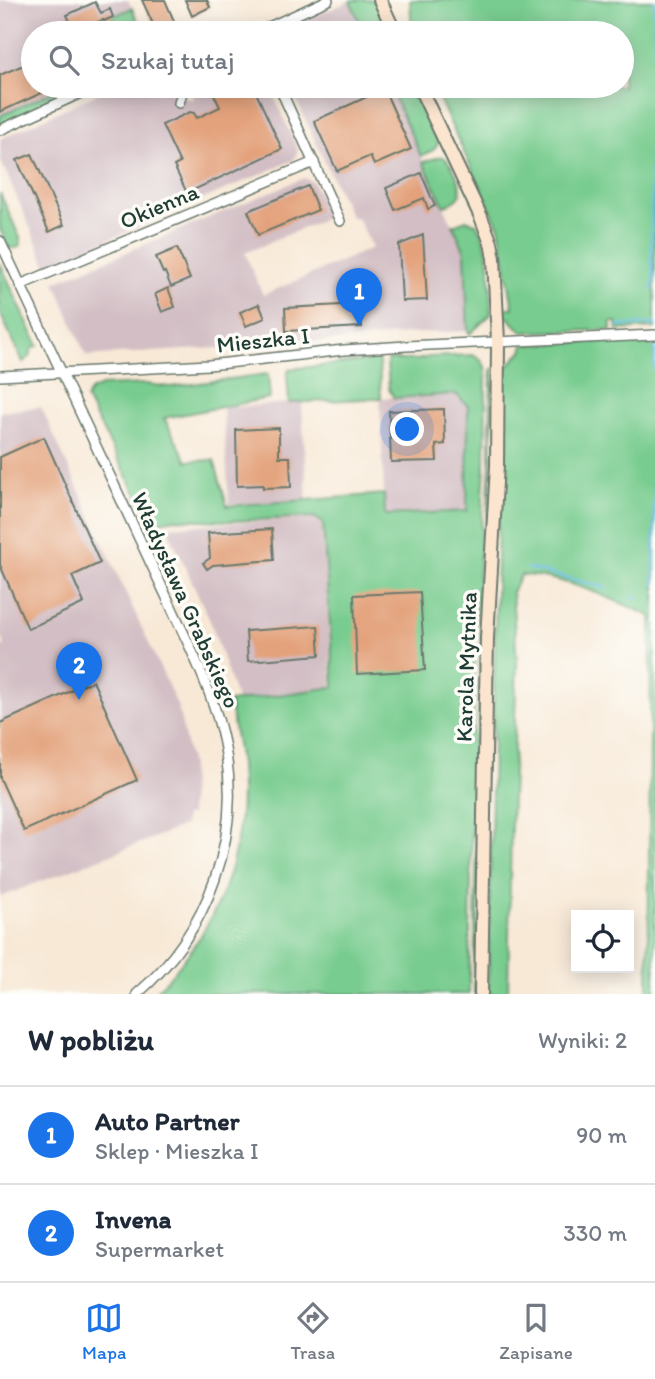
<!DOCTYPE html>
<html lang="pl">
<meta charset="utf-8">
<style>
body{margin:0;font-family:Itim,sans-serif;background:#f2f2f3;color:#1f2937}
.controls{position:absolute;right:21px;bottom:21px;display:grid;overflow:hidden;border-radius:0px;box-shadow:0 4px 18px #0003}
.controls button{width:63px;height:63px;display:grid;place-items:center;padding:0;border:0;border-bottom:2px solid #e0e1e3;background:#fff;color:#1f2937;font:35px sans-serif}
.you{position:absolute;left:408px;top:430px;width:24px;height:24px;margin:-18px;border:5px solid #fff;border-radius:50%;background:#1a73e8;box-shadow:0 0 0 10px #1a73e833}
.badge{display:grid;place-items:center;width:46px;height:46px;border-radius:50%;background:#1a73e8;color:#fff;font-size:23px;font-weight:700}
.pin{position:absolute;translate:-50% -58px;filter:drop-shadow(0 2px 4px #0008)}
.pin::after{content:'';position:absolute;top:37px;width:24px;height:21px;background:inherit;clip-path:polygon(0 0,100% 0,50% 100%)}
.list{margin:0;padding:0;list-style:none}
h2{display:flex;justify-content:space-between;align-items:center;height:91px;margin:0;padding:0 28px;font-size:30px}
h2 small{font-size:23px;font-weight:400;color:#747a83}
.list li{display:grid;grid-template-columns:46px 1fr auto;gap:21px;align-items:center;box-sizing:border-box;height:98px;padding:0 28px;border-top:2px solid #e0e1e3}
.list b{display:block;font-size:26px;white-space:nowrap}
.list p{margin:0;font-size:23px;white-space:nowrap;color:#747a83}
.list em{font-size:23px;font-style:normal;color:#747a83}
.icon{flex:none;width:38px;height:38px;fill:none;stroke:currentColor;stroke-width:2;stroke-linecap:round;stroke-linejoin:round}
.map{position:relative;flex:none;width:655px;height:994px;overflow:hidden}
.search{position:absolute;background:#fff;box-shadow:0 4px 18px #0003;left:21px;right:21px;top:21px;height:77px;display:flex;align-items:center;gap:18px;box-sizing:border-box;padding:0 24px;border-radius:38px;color:#747a83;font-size:26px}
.sheet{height:287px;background:#fff}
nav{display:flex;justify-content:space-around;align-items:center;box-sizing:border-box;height:98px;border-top:2px solid #e0e1e3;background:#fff;font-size:19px;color:#747a83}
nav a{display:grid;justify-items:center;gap:4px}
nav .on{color:#1a73e8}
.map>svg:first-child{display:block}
.industrial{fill:#d2bec4}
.green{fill:#78cc8f;stroke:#4c8462;stroke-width:2}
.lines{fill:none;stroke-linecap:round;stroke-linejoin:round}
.stream{stroke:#6cbce7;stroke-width:2.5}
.building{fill:#e3a27b}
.street-casing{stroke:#6b796d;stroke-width:12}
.secondary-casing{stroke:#6b796d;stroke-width:16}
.street{stroke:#fff;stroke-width:9}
.secondary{stroke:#fbe5cf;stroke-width:12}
.labels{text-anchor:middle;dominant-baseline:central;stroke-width:7;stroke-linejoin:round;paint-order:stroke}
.street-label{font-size:23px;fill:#1f3d34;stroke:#fdfcf7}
</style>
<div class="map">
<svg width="655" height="994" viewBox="0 0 655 994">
<rect width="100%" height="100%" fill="#fdfcf7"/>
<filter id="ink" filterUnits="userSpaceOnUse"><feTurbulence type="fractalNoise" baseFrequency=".0143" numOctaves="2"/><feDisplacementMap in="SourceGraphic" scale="14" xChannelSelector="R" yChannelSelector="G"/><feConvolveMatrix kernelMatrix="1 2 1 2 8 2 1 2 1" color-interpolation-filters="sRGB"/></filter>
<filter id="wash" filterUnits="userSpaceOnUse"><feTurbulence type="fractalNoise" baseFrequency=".00686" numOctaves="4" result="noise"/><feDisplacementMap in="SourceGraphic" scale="28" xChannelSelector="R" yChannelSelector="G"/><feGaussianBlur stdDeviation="1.57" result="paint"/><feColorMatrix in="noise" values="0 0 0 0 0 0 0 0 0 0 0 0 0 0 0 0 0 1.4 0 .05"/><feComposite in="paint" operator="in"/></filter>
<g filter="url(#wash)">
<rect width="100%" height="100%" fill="#f8e9d7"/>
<!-- industrial -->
<g class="industrial">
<polygon points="0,0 128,0 132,8 74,33 33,33 33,86 64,86 0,116"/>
<polygon points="350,1 365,33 276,33"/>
<polygon points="114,86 133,86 134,88 139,86 170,86 169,91 192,100 198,86 269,86 298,150 294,160 47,266 0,159 0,139"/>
<polygon points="290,86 389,86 465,252 468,331 405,334 365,339 86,356 55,282 304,178 313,182 329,217 245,253 263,295 372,248 358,219 350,216 343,199 342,199"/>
<polygon points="456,394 468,406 468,511 385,515 380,398"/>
<polygon points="302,402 307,500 229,504 223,408"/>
<polygon points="41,407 178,707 191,766 190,815 185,816 184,826 0,897 0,647 5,645 0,634 0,412"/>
<polygon points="314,518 322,525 332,687 237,701 211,623 167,527"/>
</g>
<!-- green -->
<g class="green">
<polygon points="353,0 375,0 390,33 365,33 350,1"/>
<polygon points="410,0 655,0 655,328 617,330 617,322 611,322 611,330 523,332 506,316 502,316 501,308 513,308 499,227 433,86 622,86 622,33 412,33"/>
<polygon points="132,8 143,33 74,33"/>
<path d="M389,86H414L438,137C440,149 430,152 421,156Z"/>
<path d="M60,88C59,94 57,98 51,102L0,125V116Z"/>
<path d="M442,156C451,161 465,187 459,197C456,202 449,203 444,206L423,162Z"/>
<path d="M0,193L20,238L21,245C17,248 12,250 8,246L0,229Z"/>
<path d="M466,220L476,223C493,249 490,284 491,314L470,334L468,331L465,252L453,225Z"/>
<polygon points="0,263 38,346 32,348 30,357 23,362 0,313"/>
<path d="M655,339V994H648L651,616C610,599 566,576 521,575L512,592L517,662L511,827L508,994H488L496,592L503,368L507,367L523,350V345Z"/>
<path d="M472,355C480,357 485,364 486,371L485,464L475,638L469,994H153C217,932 247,856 240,766C238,745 233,723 229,702L334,687L323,523L314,517L229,521L176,519L152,523L86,399L90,391L101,386L146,384L170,387L268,374L270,398L164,418L187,461L214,460L227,506L384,494L385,515L467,511L468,406L456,394L394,398L389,389L387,363V360H417L429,357Z"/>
<polygon points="377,360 379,362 381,398 289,403 287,376 289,369"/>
<polygon points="494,368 476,994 474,994 480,638 490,465 491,370"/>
</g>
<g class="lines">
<!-- stream -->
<g class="stream">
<polyline points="654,0 655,54"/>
<polyline points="652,289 654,280 652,261 651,150 655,69"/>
<polyline points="619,326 655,324 655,326"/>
<polyline points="655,346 655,370"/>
<polyline points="527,568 606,588"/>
<polyline points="654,585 655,419"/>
<polyline points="633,596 638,598"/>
</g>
</g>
<g id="blocks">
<!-- building -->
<g class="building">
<polygon points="142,0 165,0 177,28 165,33 157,33"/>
<polygon points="185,0 207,0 210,7 192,16"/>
<polygon points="95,2 101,13 110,9 113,17 104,21 103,20 75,32 67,15"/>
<polygon points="33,61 33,86 43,86 46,91 0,112 0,75"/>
<polygon points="210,86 253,86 282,149 187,193 174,166 180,163 162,125 190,112 194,113 197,118 220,107"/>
<polygon points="384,89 411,149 374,165 370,156 337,171 314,121"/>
<polygon points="32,154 64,225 49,232 17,160"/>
<polygon points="421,173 435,206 428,209 424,198 395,210 386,188"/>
<polygon points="308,186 318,210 258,235 248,211"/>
<polygon points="423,235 427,300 402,301 399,245"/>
<polygon points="177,248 190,279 171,287 165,272 163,273 156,257"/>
<polygon points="168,288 175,307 162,312 155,294"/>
<polygon points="259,304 265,318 246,326 240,312"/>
<polygon points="361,304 362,327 286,331 285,308"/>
<polygon points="444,409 445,444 436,445 437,461 391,462 389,411"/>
<polygon points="279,428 279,457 290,457 291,487 263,488 263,485 237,486 236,430"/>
<polygon points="44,437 100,563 72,576 84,603 28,629 0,565 0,457"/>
<polygon points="272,529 274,560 213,565 207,569 203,563 210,558 208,533"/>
<polygon points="420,592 425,670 357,674 354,595"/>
<polygon points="318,626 320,655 248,661 246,631"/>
<polygon points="93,681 137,780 24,831 0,778 0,723"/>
</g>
</g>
</g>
<g filter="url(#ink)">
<use href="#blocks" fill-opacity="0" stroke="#6b796d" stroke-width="2"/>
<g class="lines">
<defs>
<g id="street">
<polyline points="256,33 328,0"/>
<polyline points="279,86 340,221"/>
<polyline points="179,103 184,86"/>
<polyline points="0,130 96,86"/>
<path d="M0,241L190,647C204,678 217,709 224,743C243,836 209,932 137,994"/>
<polyline points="20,285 314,162"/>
<polyline points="0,376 209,365 344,350 406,346 655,335"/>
</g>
<g id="secondary">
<polyline points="380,0 395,33"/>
<polyline points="419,86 481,217 491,243 494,258 498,342 497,465 487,638 481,994"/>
</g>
</defs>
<!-- street casing -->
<use href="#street" class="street-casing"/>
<!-- secondary casing -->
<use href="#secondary" class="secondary-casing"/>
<!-- street -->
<use href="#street" class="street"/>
<!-- secondary -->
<use href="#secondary" class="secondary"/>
</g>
</g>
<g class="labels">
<!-- street labels -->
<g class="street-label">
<text transform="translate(159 206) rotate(-23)">Okienna</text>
<text transform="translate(263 340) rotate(-6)">Mieszka I</text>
<text transform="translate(186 600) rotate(66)">Władysława Grabskiego</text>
<text transform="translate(466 667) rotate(-88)">Karola Mytnika</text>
</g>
</g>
</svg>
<div class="controls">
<button><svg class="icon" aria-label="locate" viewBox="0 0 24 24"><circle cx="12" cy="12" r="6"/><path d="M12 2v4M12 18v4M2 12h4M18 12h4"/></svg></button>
</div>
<div class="you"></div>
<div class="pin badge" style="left:359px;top:326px">1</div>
<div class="pin badge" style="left:79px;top:700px">2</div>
<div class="search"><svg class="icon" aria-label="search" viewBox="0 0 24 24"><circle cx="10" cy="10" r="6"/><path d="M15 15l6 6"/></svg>Szukaj tutaj</div>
</div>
<section class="sheet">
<h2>W pobliżu<small>Wyniki: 2</small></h2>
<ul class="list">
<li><span class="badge">1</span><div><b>Auto Partner</b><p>Sklep · Mieszka I</p></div><em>90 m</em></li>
<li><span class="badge">2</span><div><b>Invena</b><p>Supermarket</p></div><em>330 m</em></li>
</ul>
</section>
<nav>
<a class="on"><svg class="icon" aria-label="map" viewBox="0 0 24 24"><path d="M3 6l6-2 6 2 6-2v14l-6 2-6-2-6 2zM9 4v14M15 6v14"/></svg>Mapa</a>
<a><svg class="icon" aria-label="directions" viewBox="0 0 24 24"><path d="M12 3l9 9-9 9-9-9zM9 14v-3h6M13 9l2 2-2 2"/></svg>Trasa</a>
<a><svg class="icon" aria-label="saved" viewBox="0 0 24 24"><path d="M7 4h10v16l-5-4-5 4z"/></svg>Zapisane</a>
</nav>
